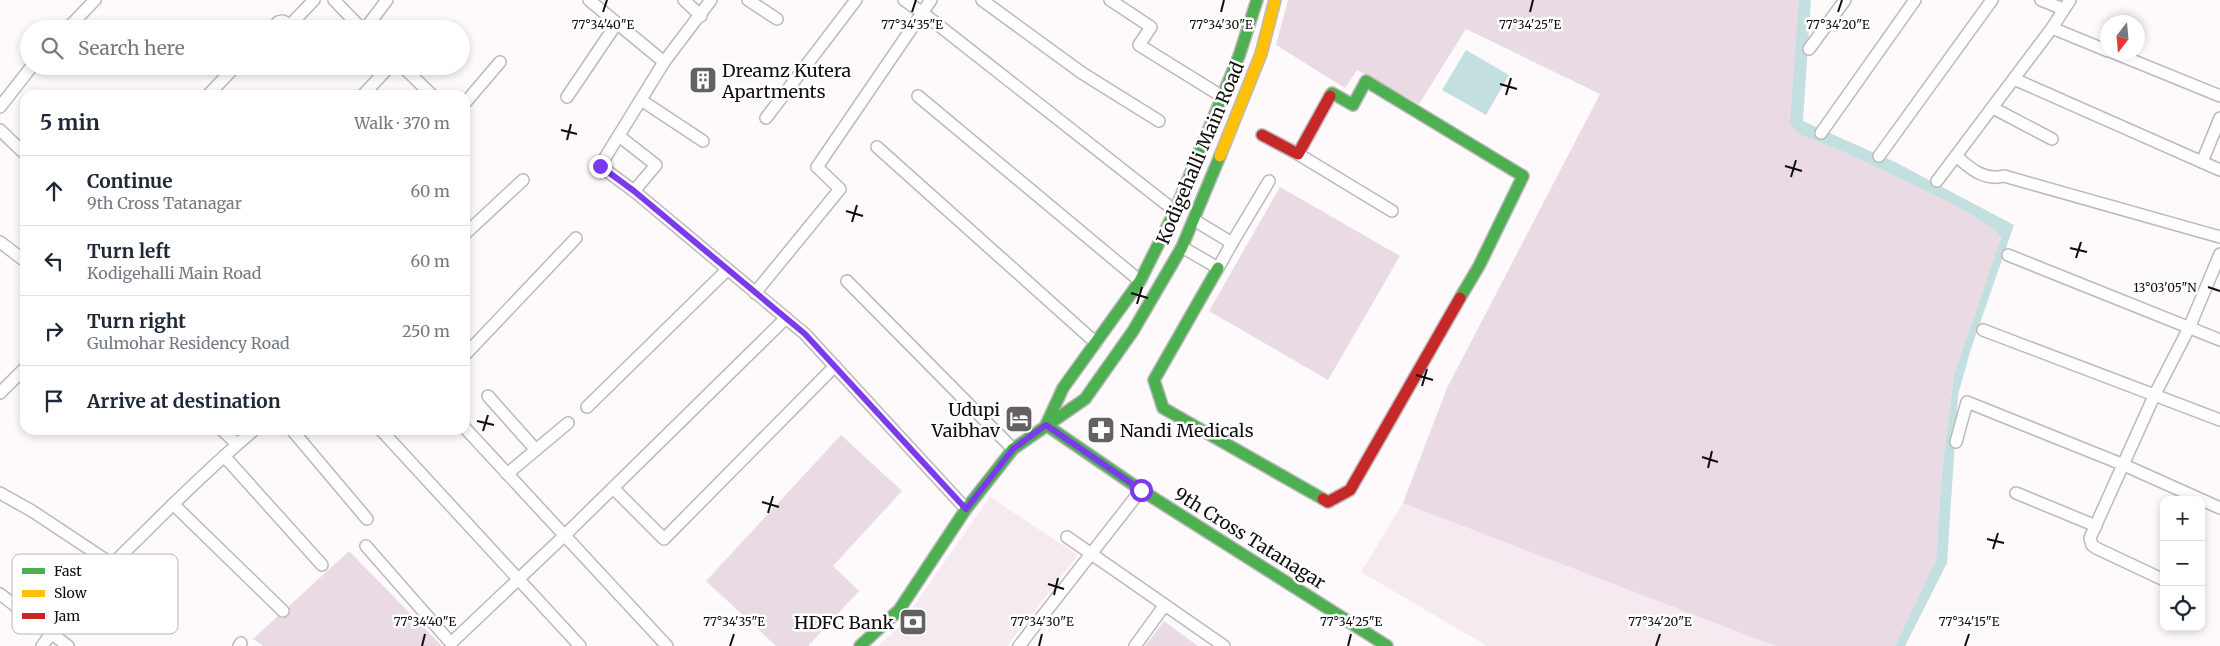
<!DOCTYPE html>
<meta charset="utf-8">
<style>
body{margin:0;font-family:Merriweather,serif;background:#f2f2f3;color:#1f2937}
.controls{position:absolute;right:15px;bottom:15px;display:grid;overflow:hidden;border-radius:10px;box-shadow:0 2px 8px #0003}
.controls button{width:45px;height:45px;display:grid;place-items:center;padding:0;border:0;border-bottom:1px solid #e0e1e3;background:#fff;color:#1f2937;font:25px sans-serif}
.compass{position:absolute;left:2100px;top:15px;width:45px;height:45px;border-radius:50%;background:#fff;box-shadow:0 2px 8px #0003;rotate:196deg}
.stop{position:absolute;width:15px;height:15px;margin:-11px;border:4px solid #7c3aed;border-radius:50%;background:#fff}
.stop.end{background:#7c3aed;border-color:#fff;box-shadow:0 1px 5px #0008}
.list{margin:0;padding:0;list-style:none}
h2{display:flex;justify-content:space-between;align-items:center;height:65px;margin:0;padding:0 20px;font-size:21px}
h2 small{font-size:16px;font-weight:400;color:#747a83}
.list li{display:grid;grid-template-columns:32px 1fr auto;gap:15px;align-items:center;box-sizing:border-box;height:70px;padding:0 20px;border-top:1px solid #e0e1e3}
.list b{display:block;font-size:19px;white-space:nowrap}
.list p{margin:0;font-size:16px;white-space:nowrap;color:#747a83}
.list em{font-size:16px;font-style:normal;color:#747a83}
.icon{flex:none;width:28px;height:28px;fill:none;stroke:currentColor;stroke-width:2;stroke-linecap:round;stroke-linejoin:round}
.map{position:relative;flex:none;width:2220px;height:646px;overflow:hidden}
.search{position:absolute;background:#fff;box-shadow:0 2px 8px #0003;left:20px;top:20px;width:450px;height:55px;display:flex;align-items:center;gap:12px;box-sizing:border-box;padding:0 18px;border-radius:28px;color:#747a83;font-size:19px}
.panel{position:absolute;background:#fff;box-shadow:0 2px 8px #0003;left:20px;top:90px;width:450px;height:345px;border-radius:15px}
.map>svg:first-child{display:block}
.built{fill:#f4eaf0}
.green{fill:#eadae3}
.water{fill:#c3dfdf}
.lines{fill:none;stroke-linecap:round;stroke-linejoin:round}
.street-casing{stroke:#bdb9bb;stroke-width:14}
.fast-casing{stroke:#bdb9bb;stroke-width:14}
.slow-casing{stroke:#bdb9bb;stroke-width:14}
.jam-casing{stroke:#bdb9bb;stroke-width:14}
.street{stroke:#fffeff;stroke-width:11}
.fast{stroke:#4caf50;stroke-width:11}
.slow{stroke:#ffc107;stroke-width:11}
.jam{stroke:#c62828;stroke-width:11}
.route{stroke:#7c3aed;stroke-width:6}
.ticks{fill:none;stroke:#110e10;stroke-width:2}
.labels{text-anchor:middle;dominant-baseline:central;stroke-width:5;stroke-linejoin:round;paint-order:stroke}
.poi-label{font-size:18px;fill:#110e10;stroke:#fff;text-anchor:start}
.street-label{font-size:18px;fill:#110e10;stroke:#fff}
.key{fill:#fff;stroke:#b8b7b7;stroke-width:1}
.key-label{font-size:14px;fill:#110e10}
.ticks-label{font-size:12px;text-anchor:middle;fill:#110e10;stroke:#fff;stroke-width:5;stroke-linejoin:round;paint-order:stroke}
</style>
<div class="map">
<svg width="2220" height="646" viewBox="0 0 2220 646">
<rect width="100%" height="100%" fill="#fefafc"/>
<!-- built -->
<g class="built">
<polygon points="990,497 1078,555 1007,646 878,646 899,627"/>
<polygon points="1403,503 1775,646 1487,646 1361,572"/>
</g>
<!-- green -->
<g class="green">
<polygon points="1288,0 1799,0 1801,135 1846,153 1951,203 1994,229 2001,240 1954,374 1942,469 1936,560 1895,646 1775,646 1403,503 1447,388 1600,94 1466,29 1419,104 1357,70 1345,88 1276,45"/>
<polygon points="1280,187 1400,256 1328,380 1209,311"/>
<polygon points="841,435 902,491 833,566 859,591 808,646 776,646 706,581"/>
<polygon points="349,551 442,646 263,646 253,639"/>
<polygon points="1164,621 1198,646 1145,646"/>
</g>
<!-- water -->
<g class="water">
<polygon points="1799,0 1811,0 1803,121 1897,163 2014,225 1970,352 1958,395 1947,563 1905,646 1895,646 1936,560 1942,469 1954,374 2001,239 1994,229 1951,203 1846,153 1801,135 1790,124"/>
<polygon points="1466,50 1509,75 1486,115 1442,90"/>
</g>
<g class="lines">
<defs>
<g id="street">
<polyline points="334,0 362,29"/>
<polyline points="589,0 664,62"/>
<polyline points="684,0 701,16"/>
<polyline points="711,0 664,62 600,166 634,191 805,334 966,509"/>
<polyline points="748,0 777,19"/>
<polyline points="904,0 923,13 1175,211"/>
<polyline points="982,0 1082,73 1159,121"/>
<polyline points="1110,0 1151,27 1139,45 1223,97"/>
<polyline points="2041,0 2063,9"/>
<polyline points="2052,28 2108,51"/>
<polyline points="67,29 95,0"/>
<polyline points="272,29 278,22 283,21 290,25 314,0"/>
<polyline points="365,29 387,0"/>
<polyline points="1809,49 1845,0"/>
<polyline points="2112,52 2220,96"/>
<polyline points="402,66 432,95"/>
<polyline points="2014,79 2220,170"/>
<polyline points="208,95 236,66"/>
<polyline points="363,95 390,66"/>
<polyline points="918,96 1140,281"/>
<polyline points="567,97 617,23"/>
<polyline points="641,100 703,141"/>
<polyline points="465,103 500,62"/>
<polyline points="0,107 32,66"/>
<polyline points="1993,108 2052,139"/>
<polyline points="766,118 856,0"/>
<polyline points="0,130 25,154"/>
<polyline points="1821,133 1915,0"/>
<polyline points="619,136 656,165 634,191"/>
<polyline points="877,147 1096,343"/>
<polyline points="1298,154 1392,211"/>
<polyline points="1879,156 1992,0"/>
<path d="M1956,156C1971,169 1984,181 2004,176L2220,237"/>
<polyline points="2202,162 2220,118"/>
<polyline points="1937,181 2052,28 2070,0"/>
<polyline points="465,234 523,180"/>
<polyline points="0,242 25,261"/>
<polyline points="1232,243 1269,181"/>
<polyline points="1182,247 1218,268 1232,243 1194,220"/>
<polyline points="2008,255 2220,340"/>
<polyline points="847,281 1013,449"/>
<polyline points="755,293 840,189 817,167 931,0"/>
<polyline points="1983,330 2220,420"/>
<polyline points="465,355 576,238"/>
<polyline points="0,393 25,368"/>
<polyline points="488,396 536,450"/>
<polyline points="587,407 727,270"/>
<polyline points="465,428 667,646"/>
<polyline points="222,430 237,444"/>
<polyline points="292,430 367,519"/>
<polyline points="381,430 580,646"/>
<polyline points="1956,442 1967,402 2124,465 2220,508"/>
<polyline points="224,456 322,565"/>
<polyline points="507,474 568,423"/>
<polyline points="613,488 664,539 835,366"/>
<polyline points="0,493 32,511 112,564"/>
<polyline points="2016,493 2096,526"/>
<polyline points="173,504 283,611"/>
<polyline points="1067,537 1224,646"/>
<polyline points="366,546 451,643 565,535 786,318"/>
<polyline points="2164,580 2096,548 2092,545 2090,538 2155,394 2189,328 2220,254"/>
<polyline points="0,594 68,646"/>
<path d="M42,646C71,605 106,570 142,535C178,499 215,463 254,430"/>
<polyline points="239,646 241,643"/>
<polyline points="1019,646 1141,490"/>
<polyline points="1135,646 1164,606"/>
</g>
<g id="fast">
<polyline points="1330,96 1332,93 1353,105 1366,81 1523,176 1479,266 1460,298"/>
<polyline points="1218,268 1154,380 1163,408 1323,499"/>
<polyline points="1046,425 1063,388 1140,281 1175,211 1239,56 1257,0"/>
<polyline points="1046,425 1141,490 1387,646"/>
<polyline points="860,646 899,610 966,509 1013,449 1085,399 1133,331 1182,247 1220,156"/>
</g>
<polyline id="slow" points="1220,156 1261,54 1275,0"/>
<g id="jam">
<polyline points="1262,135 1298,154 1330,96"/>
<polyline points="1323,499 1328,502 1350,490 1460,298"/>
</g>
</defs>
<!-- street casing -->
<use href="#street" class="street-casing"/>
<!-- fast casing -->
<use href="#fast" class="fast-casing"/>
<!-- slow casing -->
<use href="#slow" class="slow-casing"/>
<!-- jam casing -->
<use href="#jam" class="jam-casing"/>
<!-- street -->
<use href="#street" class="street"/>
<!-- fast -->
<use href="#fast" class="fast"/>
<!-- slow -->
<use href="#slow" class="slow"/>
<!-- jam -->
<use href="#jam" class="jam"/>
</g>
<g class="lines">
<!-- route -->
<polyline class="route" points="600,166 634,191 805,334 966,509 1013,449 1046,425 1141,490"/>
</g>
<!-- ticks -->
<path class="ticks" d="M603,12L607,0M912,12L916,0M1221,12L1224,0M1530,12L1533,0M1838,12L1842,0M1500,84L1517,89M1506,95L1511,78M561,130L577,134M567,140L571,124M1785,166L1802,171M1791,177L1796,160M846,211L863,216M852,222L857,205M2070,248L2087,252M2076,258L2081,242M2208,287L2220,291M1131,293L1148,298M1137,304L1142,287M1416,375L1433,380M1422,386L1427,369M477,421L494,425M483,431L488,415M1702,457L1718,462M1708,468L1712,451M762,502L779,507M768,513L773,496M1987,539L2004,543M1993,549L1998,533M1048,584L1064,589M1054,595L1058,578M422,646L425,634M730,646L734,634M1039,646L1042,634M1348,646L1351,634M1656,646L1660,634M1965,646L1969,634"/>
<!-- icons -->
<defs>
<symbol id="building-square" viewBox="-11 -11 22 22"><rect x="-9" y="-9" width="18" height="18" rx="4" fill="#646163" stroke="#fff"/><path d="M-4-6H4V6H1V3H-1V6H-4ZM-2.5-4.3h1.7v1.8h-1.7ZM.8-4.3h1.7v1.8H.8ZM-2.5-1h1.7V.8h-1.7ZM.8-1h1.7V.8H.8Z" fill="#fff"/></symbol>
<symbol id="hotel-square" viewBox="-11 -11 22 22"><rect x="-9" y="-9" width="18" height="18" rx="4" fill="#646163" stroke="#fff"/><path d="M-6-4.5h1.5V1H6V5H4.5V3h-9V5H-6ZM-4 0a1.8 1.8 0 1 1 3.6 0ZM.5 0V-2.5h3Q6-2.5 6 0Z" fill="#fff"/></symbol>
<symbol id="pharmacy-square" viewBox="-11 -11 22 22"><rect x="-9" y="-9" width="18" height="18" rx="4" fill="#646163" stroke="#fff"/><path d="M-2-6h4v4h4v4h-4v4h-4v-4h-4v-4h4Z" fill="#fff"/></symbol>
<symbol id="bank-square" viewBox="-11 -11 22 22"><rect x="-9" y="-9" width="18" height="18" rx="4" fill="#646163" stroke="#fff"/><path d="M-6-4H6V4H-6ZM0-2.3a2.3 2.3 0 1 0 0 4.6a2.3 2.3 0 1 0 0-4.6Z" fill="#fff"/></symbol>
</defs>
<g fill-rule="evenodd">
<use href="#building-square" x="687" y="64" width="32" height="32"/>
<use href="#hotel-square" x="1003" y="403" width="32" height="32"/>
<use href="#pharmacy-square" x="1085" y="414" width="32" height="32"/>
<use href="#bank-square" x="897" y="606" width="32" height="32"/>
</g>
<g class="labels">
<!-- poi labels -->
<g class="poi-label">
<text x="722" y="70">Dreamz Kutera<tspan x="722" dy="21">Apartments</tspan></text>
<text x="1000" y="409" text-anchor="end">Udupi<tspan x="1000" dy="21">Vaibhav</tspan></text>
<text x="1120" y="430">Nandi Medicals</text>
<text x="894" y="622" text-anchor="end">HDFC Bank</text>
</g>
<!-- street labels -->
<g class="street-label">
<text transform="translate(1200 153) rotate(-67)">Kodigehalli Main Road</text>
<text transform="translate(1250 538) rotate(32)">9th Cross Tatanagar</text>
</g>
</g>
<!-- legend -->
<rect x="12" y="554" width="166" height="80" rx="8" class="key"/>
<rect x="22" y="568" width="23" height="6" fill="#4caf50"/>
<rect x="22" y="590" width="23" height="7" fill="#ffc107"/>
<rect x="22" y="613" width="23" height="6" fill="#c62828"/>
<g class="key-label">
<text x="54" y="576">Fast</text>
<text x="54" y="598">Slow</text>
<text x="54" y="621">Jam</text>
</g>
<g class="ticks-label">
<text x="603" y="29">77°34'40"E</text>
<text x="912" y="29">77°34'35"E</text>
<text x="1221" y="29">77°34'30"E</text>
<text x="1530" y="29">77°34'25"E</text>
<text x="1838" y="29">77°34'20"E</text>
<text x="2165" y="292">13°03'05"N</text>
<text x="425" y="626">77°34'40"E</text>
<text x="734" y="626">77°34'35"E</text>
<text x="1042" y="626">77°34'30"E</text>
<text x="1351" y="626">77°34'25"E</text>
<text x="1660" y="626">77°34'20"E</text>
<text x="1969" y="626">77°34'15"E</text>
</g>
</svg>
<div class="controls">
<button>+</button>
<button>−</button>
<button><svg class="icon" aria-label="locate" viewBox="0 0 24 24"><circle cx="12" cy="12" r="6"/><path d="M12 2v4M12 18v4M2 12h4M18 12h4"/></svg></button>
</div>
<svg class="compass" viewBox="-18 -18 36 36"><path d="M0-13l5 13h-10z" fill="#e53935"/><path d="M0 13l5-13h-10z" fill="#747a83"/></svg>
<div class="stop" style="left:1141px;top:490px"></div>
<div class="stop end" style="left:600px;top:166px"></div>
<div class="search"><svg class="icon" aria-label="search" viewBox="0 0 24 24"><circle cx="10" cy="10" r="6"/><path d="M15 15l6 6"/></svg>Search here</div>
<section class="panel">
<h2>5 min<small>Walk · 370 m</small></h2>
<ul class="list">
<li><svg class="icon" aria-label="ahead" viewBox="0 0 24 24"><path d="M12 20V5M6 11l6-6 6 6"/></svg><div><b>Continue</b><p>9th Cross Tatanagar</p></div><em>60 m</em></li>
<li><svg class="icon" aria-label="left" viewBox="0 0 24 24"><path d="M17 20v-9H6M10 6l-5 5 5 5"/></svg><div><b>Turn left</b><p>Kodigehalli Main Road</p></div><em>60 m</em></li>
<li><svg class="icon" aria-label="right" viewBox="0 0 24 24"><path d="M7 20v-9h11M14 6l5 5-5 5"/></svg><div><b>Turn right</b><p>Gulmohar Residency Road</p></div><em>250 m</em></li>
<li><svg class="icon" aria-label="arrive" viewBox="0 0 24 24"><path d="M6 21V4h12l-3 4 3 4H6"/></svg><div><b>Arrive at destination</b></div></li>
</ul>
</section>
</div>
